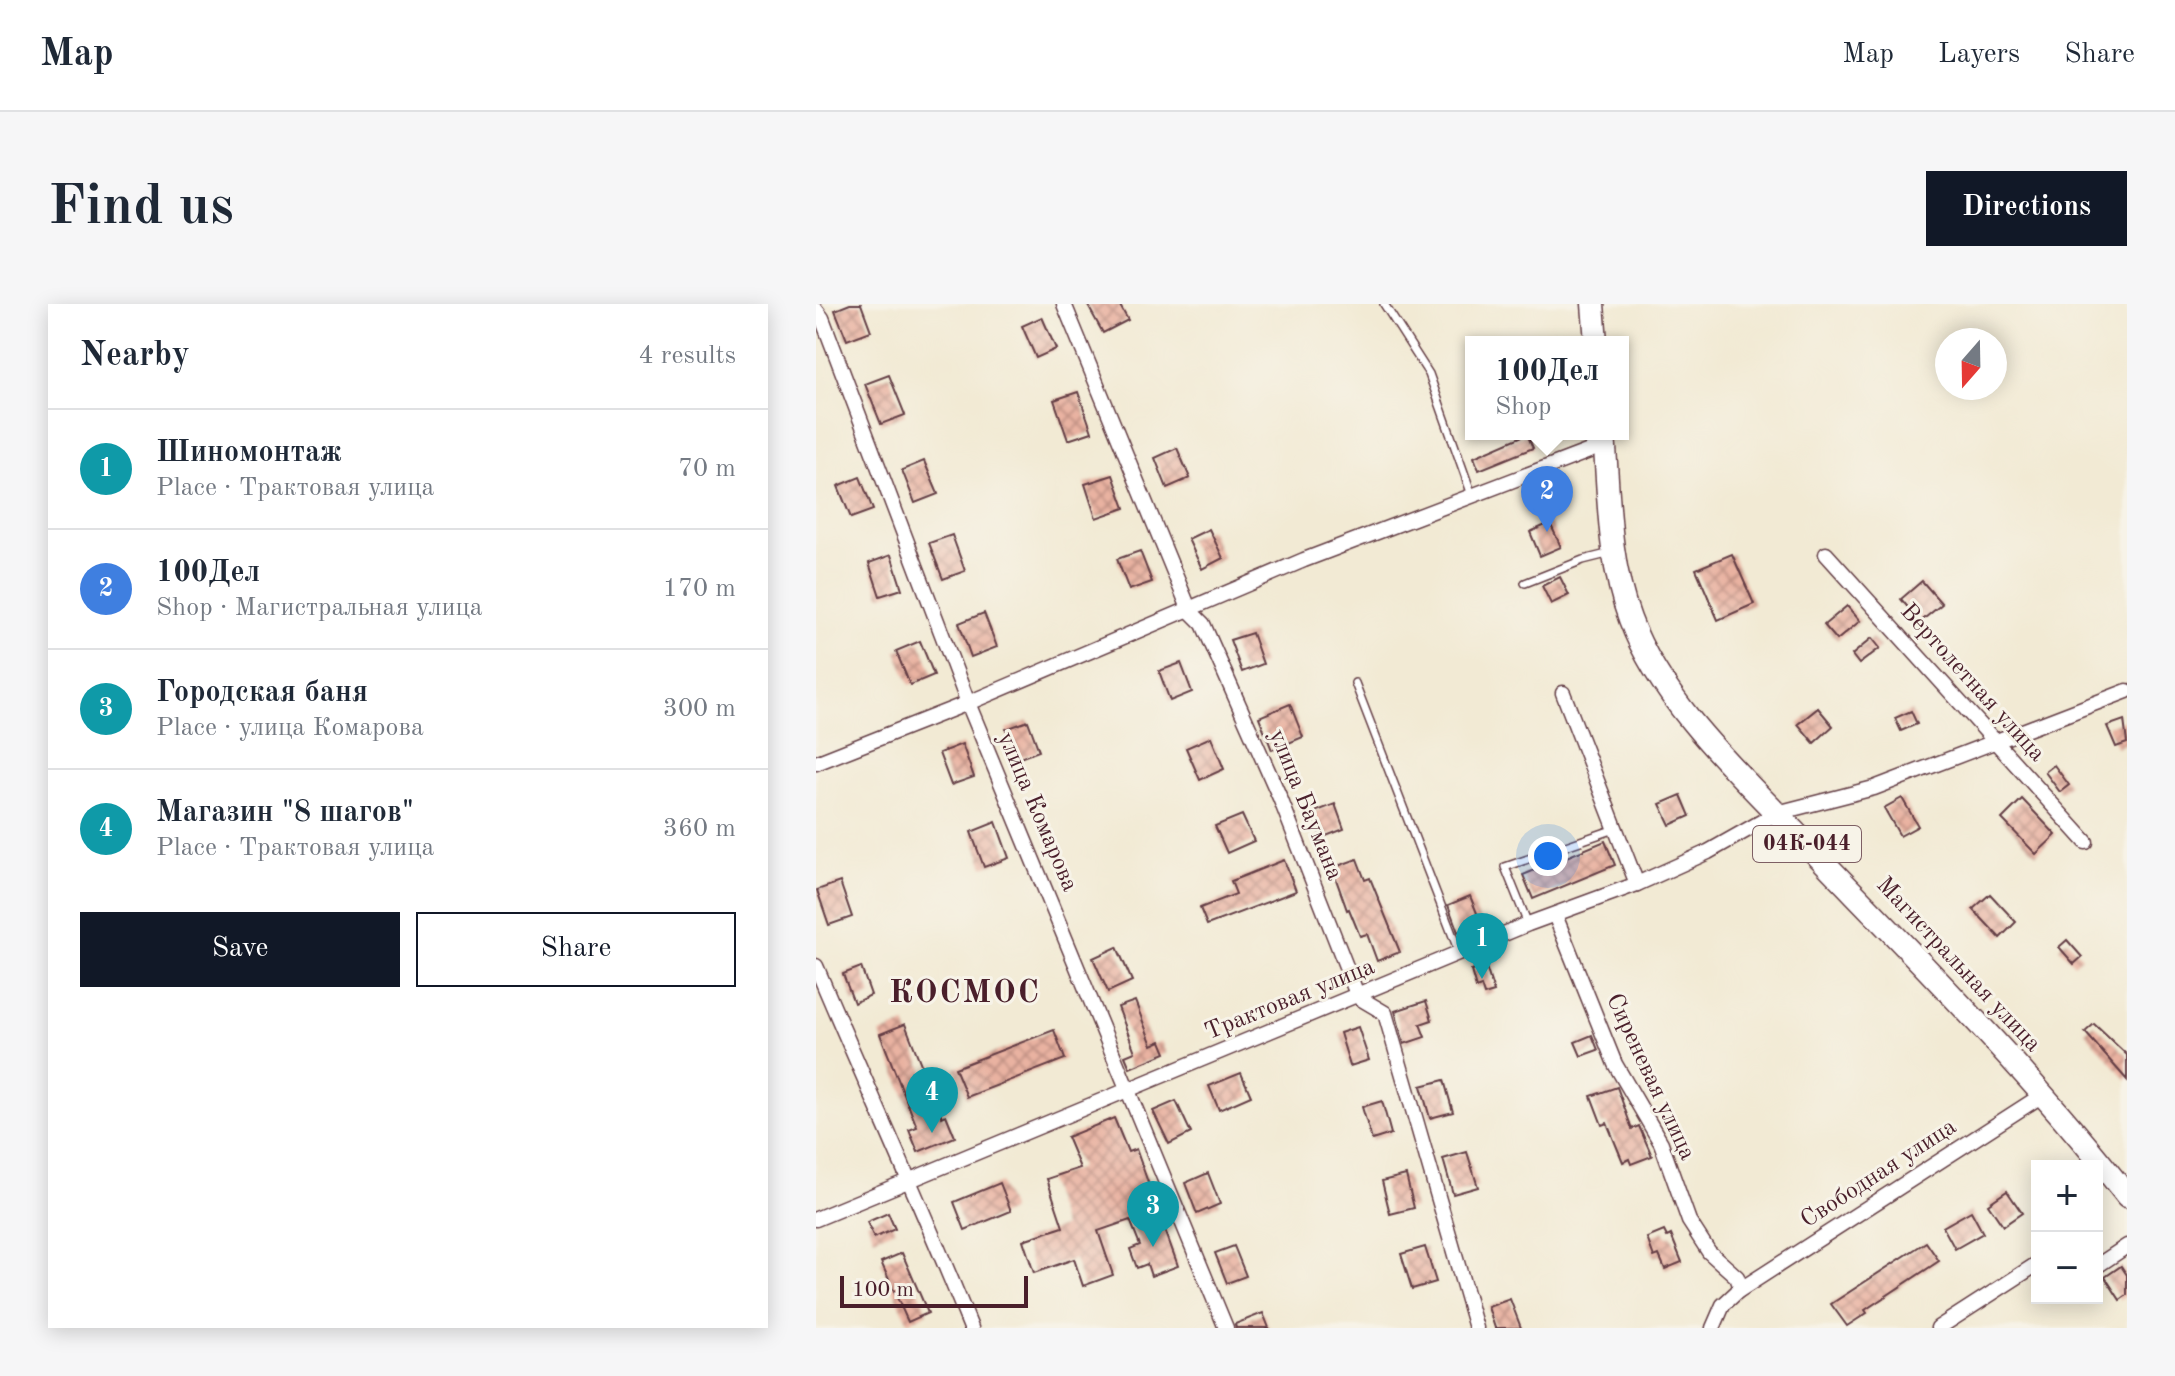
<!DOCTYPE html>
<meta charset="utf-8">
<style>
body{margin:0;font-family:"Old Standard TT",serif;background:#f6f6f7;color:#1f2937}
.controls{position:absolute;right:24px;bottom:24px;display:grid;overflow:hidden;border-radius:0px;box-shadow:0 4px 20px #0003}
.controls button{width:72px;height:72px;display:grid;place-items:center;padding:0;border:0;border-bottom:2px solid #e0e1e3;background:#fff;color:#1f2937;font:40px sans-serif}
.compass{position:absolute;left:1119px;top:24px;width:72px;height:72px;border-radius:50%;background:#fff;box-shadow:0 4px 20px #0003;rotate:200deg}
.scale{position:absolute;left:24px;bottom:20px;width:188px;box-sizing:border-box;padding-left:8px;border:4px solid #4a1f2b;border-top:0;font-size:22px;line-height:28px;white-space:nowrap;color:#4a1f2b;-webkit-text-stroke:6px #f7f3e8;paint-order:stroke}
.you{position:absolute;left:732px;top:552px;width:28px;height:28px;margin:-20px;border:6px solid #fff;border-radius:50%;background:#1a73e8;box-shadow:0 0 0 12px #1a73e833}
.badge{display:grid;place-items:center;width:52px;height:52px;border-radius:50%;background:#111827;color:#fff;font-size:26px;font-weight:700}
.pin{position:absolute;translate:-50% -66px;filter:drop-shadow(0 2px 4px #0008)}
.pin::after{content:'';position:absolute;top:42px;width:28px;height:24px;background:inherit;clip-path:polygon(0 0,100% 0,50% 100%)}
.popup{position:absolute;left:649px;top:32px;width:164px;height:104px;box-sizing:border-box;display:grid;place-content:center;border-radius:0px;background:#fff;filter:drop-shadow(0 2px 6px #0005);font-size:26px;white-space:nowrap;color:#747a83}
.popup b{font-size:30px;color:#1f2937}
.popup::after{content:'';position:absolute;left:50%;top:100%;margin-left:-16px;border:16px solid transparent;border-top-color:#fff}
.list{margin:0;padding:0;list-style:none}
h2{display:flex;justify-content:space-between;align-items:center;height:104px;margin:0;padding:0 32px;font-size:34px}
h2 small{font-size:26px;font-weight:400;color:#747a83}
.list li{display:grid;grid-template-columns:52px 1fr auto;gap:24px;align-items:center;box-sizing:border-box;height:120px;padding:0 32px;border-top:2px solid #e0e1e3}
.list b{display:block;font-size:30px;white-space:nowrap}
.list p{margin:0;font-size:26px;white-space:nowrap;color:#747a83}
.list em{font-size:26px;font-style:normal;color:#747a83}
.actions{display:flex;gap:16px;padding:24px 32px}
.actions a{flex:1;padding:18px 0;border:2px solid #111827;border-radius:0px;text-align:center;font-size:28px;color:#111827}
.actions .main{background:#111827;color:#fff}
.map{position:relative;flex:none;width:1311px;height:1024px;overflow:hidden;border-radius:0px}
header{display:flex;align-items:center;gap:48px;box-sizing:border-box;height:112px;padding:0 40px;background:#fff;border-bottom:2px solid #e0e1e3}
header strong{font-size:38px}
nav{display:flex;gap:44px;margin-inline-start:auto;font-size:28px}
.intro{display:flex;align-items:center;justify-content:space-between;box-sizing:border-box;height:192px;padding:0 48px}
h1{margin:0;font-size:56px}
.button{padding:20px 36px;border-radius:0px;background:#111827;color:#fff;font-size:28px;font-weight:700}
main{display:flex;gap:48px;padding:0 48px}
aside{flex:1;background:#fff;border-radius:0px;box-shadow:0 4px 20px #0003}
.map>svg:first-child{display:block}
.building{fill:url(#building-cross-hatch)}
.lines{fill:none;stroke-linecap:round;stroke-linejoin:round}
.service-casing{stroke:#633d44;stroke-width:10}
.minor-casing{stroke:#633d44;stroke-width:17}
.primary-casing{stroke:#633d44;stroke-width:25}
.service{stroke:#fff;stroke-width:7}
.minor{stroke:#fff;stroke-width:14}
.primary{stroke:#fff;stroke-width:22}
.labels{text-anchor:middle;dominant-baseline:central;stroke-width:6;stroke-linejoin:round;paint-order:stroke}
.shield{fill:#f7f3e8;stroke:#7e5f64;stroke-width:2}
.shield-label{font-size:22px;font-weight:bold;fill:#4a1f2b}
.street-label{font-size:24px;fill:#4a1f2b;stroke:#f7f3e8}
.district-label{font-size:32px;font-weight:bold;letter-spacing:2px;fill:#4a1f2b;stroke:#f7f3e8}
</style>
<header>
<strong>Map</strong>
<nav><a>Map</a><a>Layers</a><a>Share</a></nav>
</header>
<div class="intro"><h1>Find us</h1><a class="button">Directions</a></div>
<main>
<aside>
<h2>Nearby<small>4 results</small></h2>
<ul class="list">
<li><span class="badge" style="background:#0f9aa8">1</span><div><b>Шиномонтаж</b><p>Place · Трактовая улица</p></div><em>70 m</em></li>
<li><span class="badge" style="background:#3f7fe0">2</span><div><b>100Дел</b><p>Shop · Магистральная улица</p></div><em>170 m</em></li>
<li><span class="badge" style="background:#0f9aa8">3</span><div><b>Городская баня</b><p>Place · улица Комарова</p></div><em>300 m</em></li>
<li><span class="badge" style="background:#0f9aa8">4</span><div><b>Магазин &quot;8 шагов&quot;</b><p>Place · Трактовая улица</p></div><em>360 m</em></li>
</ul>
<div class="actions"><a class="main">Save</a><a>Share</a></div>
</aside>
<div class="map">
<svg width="1311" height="1024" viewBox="0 0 1311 1024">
<defs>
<pattern id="building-cross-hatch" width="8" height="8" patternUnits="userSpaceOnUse" patternTransform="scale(2)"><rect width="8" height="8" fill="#e9b2a1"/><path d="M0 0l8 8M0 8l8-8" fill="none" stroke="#bf9083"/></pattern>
</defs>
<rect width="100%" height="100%" fill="#f7f3e8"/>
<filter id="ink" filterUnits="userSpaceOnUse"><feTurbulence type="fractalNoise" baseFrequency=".0125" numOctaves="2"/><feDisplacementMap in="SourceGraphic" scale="16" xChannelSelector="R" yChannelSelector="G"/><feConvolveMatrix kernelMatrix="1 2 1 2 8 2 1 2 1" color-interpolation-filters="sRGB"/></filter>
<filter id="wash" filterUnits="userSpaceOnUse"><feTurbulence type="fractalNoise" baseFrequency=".006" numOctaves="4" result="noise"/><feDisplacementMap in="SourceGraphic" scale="32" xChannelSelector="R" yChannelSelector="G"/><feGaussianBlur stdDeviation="1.8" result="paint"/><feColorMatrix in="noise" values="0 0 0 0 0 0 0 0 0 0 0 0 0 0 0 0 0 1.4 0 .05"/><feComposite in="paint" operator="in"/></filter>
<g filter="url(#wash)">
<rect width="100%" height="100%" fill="#f2ead4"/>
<g id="blocks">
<!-- building -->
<g class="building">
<polygon points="34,0 45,0 55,27 31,36 19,6"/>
<polygon points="271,0 303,0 312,16 287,29"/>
<polygon points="226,13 240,45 220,54 206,22"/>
<polygon points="73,71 89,111 65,120 49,80"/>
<polygon points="262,88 276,128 252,136 238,96"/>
<polygon points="711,130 717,144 663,166 658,153"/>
<polygon points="361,144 374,174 351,184 339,154"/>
<polygon points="108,157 122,190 99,199 86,166"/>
<polygon points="297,171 309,204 280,214 269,180"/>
<polygon points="44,173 57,206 35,214 22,182"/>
<polygon points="734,219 745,243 724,252 714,228"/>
<polygon points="393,225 407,254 386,265 372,235"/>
<polygon points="136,231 149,267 127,275 113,239"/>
<polygon points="324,247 336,278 313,286 301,255"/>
<polygon points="916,250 938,300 902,316 880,265"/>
<polygon points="75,251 86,285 64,292 53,259"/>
<polygon points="744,273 753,291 735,300 726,282"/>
<polygon points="1106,277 1126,300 1104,318 1085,295"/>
<polygon points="1031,302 1044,317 1021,336 1008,321"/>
<polygon points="168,309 181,343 155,353 143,319"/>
<polygon points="436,329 447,360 426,368 414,336"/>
<polygon points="1056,334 1064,344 1043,360 1036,351"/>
<polygon points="104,337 118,371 94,381 80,347"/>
<polygon points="365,359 376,388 354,397 343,367"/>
<polygon points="474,400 487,433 456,446 443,413"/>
<polygon points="1002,404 1017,422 998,439 982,420"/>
<polygon points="1095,407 1101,420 1085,427 1079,414"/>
<polygon points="1308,416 1311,439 1300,443 1291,422"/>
<polygon points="212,417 223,447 201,455 190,425"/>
<polygon points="395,433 408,465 384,476 370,444"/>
<polygon points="146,440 158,473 135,481 123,449"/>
<polygon points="1238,461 1253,481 1244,488 1229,468"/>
<polygon points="865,491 874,512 854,521 844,500"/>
<polygon points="1086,494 1102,522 1084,532 1068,504"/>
<polygon points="1206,495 1240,531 1220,550 1186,515"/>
<polygon points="519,500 528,525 505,534 496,509"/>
<polygon points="426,511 438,537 411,549 399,522"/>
<polygon points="180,518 193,554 168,563 155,528"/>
<polygon points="789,537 799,561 717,595 707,571"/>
<polygon points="541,555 549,576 554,574 584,648 561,657 551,630 544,632 533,605 531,606 516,564"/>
<polygon points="468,556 480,587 391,621 384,604 420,590 415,577"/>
<polygon points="24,578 36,613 13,621 1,586"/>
<polygon points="1174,590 1200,618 1184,634 1157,605"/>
<polygon points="654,592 665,619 642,628 632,601"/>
<polygon points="1251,636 1266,653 1258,660 1243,643"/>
<polygon points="301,643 316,677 292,688 277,654"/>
<polygon points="45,663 55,691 38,699 27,670"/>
<polygon points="670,663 678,688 668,691 665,682 660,684 655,667"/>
<polygon points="319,697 336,741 345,737 350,749 314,764 309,752 319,748 302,703"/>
<polygon points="610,697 616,716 604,720 609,733 588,740 579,707"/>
<polygon points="89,720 126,813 130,811 139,833 102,848 93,826 101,823 64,730"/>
<polygon points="1278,720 1311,751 1311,776 1269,728"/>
<polygon points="542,723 553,756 534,762 524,729"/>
<polygon points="238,726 249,755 151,793 139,764"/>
<polygon points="776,731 782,746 765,752 759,738"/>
<polygon points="425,769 435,792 403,806 393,782"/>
<polygon points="628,776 637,808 614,814 605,782"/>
<polygon points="801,783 816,825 823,822 836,852 815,860 813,855 807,858 791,819 786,821 775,792"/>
<polygon points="360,797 375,829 353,840 337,807"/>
<polygon points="566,797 575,830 556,836 546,803"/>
<polygon points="298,814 312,848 320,845 362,962 335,972 331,960 321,964 314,945 324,941 314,916 282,927 297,971 267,982 258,955 218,969 207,936 247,923 231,875 264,864 251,833"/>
<polygon points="651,848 662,883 637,890 627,855"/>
<polygon points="392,869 404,900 381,910 369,879"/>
<polygon points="590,871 598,904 574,910 566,877"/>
<polygon points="184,879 195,907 149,926 138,898"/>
<polygon points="1191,887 1206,909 1187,922 1172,900"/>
<polygon points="1155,907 1167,929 1139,945 1127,923"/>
<polygon points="72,909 79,925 58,934 51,918"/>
<polygon points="848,927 851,933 855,931 866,958 849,965 843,951 838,953 831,934"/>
<polygon points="1110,938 1123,957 1049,1006 1051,1009 1031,1022 1015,1000"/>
<polygon points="418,942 430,972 411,979 399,949"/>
<polygon points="609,943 620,978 596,985 585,950"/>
<polygon points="86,949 112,1009 92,1018 65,958"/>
<polygon points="1305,962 1311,971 1311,991 1304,996 1289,973"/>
<polygon points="694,995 705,1024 679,1024 672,1003"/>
<polygon points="447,1009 453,1024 420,1024 419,1020"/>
</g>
</g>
</g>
<g filter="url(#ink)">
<use href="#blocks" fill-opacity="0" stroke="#633d44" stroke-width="2"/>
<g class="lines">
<defs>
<g id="service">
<polyline points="568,0 613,70 656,191"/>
<polyline points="709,279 767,256 795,249"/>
<polyline points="539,379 643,648"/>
<polyline points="712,620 689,563 799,525"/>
</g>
<g id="minor">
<polyline points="248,0 374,307 387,320 464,494 542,693 569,709 660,1024"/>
<polyline points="0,6 6,14 152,399 410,1024"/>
<polyline points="1010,250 1270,538"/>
<polyline points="747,389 821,580"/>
<polyline points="0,459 152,399 488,256 789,141"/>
<polyline points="739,611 799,760 845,839 873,917 893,948 921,973 924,981 922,987 907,1001 897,1024"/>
<path d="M0,662C51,783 106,902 155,1024"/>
<polyline points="0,915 712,620 821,580 892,548 961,509 1058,484 1311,387"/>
<polyline points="1281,962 1311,942"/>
<polyline points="922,987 1228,790"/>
<polyline points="1122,1024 1221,960"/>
</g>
<g id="primary">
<polyline points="777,0 780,38"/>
<path d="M788,130C793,192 792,257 814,315C847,404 933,479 997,547C1105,659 1215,769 1311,892"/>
</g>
</defs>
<!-- service casing -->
<use href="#service" class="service-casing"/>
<!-- minor casing -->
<use href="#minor" class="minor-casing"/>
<!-- primary casing -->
<use href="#primary" class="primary-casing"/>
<!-- service -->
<use href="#service" class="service"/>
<!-- minor -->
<use href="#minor" class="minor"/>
<!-- primary -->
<use href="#primary" class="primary"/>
</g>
</g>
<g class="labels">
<!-- shield labels -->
<rect class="shield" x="937" y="522" width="108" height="36" rx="6"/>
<g class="shield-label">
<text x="991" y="540">04К-044</text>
</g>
<!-- street labels -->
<g class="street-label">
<text transform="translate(1156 379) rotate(48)">Вертолетная улица</text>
<text transform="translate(489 501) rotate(68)">улица Баумана</text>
<text transform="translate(221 508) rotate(67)">улица Комарова</text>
<text transform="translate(1142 661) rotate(47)">Магистральная улица</text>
<text transform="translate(474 696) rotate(-22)">Трактовая улица</text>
<text transform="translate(834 773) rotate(65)">Сиреневая улица</text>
<text transform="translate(1063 870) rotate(-33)">Свободная улица</text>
</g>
<!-- district labels -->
<g class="district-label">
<text x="149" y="690">КОСМОС</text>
</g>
</g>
</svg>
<div class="controls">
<button>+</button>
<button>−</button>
</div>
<svg class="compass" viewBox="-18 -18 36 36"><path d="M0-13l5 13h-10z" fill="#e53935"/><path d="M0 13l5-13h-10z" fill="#747a83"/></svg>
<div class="scale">100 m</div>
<div class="you"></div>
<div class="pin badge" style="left:666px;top:675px;background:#0f9aa8">1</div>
<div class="pin badge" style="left:731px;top:228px;background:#3f7fe0">2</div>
<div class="popup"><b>100Дел</b>Shop</div>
<div class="pin badge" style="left:337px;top:943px;background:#0f9aa8">3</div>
<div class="pin badge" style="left:116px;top:829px;background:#0f9aa8">4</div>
</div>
</main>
